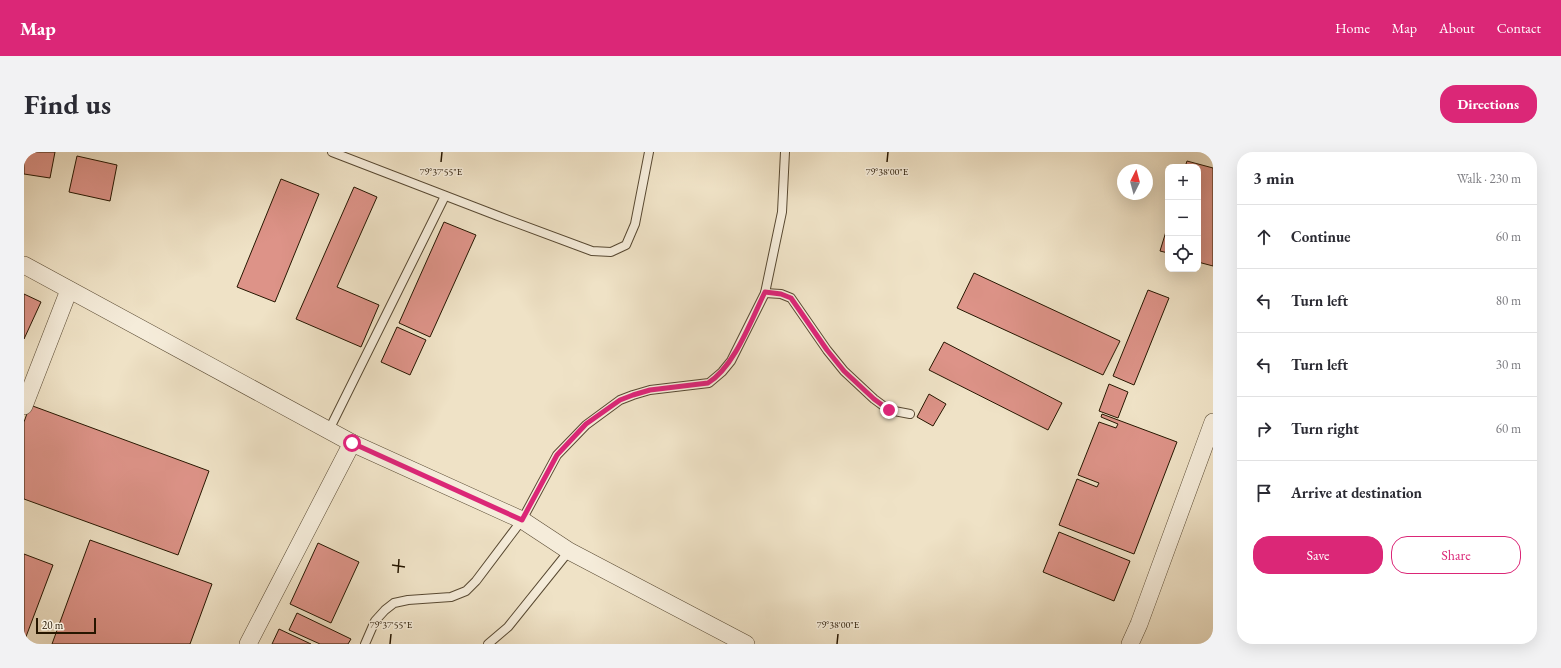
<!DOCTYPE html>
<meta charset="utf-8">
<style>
body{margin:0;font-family:"EB Garamond",serif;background:#f2f2f3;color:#2b2b33}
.controls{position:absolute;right:12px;top:12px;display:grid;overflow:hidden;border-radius:8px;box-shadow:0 4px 16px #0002}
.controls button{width:36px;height:36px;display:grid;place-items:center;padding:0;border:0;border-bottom:1px solid #e1e1e2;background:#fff;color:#2b2b33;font:20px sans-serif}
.compass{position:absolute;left:1093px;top:12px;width:36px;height:36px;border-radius:50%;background:#fff;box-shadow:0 4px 16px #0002;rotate:6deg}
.scale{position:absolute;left:12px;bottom:10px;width:60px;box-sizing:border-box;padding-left:4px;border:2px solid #261600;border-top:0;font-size:11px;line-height:14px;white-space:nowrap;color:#261600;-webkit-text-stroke:3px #f5ecda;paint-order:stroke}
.stop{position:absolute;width:12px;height:12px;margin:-9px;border:3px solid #db2777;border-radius:50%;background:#fff}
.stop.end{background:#db2777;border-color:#fff;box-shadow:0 1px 4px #0008}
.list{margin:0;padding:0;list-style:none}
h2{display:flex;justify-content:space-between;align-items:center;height:52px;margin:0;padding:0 16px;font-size:17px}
h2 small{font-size:13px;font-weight:400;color:#7c7c81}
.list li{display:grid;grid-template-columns:26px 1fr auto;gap:12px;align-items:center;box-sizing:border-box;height:64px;padding:0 16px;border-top:1px solid #e1e1e2}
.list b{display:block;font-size:15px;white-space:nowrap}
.list em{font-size:13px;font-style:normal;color:#7c7c81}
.actions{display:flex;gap:8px;padding:12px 16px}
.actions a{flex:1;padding:9px 0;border:1px solid #db2777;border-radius:16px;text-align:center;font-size:14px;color:#db2777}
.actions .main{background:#db2777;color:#fff}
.icon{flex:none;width:22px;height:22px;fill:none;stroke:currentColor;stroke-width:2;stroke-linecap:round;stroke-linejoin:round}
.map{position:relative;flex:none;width:1189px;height:492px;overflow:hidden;border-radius:16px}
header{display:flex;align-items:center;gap:24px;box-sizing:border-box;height:56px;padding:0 20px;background:#db2777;color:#fff}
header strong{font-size:19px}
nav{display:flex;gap:22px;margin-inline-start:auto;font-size:14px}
.intro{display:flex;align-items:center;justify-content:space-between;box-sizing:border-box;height:96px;padding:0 24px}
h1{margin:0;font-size:28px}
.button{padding:10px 18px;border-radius:16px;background:#db2777;color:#fff;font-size:14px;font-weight:700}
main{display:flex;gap:24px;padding:0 24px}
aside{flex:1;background:#fff;border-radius:16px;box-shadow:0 4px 16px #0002}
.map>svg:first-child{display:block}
.building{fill:#dd9388;stroke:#261600}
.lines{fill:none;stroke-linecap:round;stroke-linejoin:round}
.lane-casing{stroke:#584932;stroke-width:10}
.street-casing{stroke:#584932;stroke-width:18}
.lane{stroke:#f5ecda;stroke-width:8}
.street{stroke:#f5ecda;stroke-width:17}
.route{stroke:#db2777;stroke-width:5}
.ticks{fill:none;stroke:#261600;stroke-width:1.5}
.ticks-label{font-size:10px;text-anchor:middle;fill:#261600;stroke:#f5ecda;stroke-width:3;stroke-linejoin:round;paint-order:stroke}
</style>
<header>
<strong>Map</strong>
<nav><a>Home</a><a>Map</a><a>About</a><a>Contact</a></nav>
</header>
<div class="intro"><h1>Find us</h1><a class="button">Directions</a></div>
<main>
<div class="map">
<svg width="1189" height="492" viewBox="0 0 1189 492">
<rect width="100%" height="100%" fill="#efe2c6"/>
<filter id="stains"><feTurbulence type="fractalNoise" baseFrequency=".005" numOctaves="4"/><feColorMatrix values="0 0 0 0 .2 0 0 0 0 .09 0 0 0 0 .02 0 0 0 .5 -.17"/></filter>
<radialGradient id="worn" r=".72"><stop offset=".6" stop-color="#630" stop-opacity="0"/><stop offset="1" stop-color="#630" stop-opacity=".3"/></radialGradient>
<!-- building -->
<g class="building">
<polygon points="0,0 31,0 26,26 0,22"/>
<polygon points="53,4 93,13 86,49 45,40"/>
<polygon points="1163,9 1189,16 1189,114 1174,110 1174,15 1161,15"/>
<polygon points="257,27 295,42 251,150 213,135"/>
<polygon points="330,35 353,45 313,135 355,153 337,195 272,167"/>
<polygon points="420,70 452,83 406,185 375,171"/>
<polygon points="1144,73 1144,101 1136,99"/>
<polygon points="950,121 1096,189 1079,223 933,156"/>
<polygon points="1124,138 1145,146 1110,233 1089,224"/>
<polygon points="0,142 17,150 0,187"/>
<polygon points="373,175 402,188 386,223 357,210"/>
<polygon points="920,190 1038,251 1024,278 905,218"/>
<polygon points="1085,232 1104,240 1094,266 1075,259"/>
<polygon points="905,242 922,252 909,274 893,265"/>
<polygon points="6,253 185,319 154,403 0,347 0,270"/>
<polygon points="1078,262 1153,290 1110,402 1035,373 1053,327 1073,335 1075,331 1054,323 1075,270 1092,276 1094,272 1077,265"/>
<polygon points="1035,380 1106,409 1090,449 1019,420"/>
<polygon points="66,388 188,432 166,492 28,492"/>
<polygon points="294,391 335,410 307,471 266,452"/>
<polygon points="0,402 29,413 0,490"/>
<polygon points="273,461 327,487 324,492 296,492 265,478"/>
<polygon points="255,477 287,492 248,492"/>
</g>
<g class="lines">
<defs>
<g id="lane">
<polyline points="308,0 474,64 568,99 587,100 602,93 611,72 625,0"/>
<polyline points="741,141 757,142 767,146 803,198 820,219 850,247 865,258 886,262"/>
<polyline points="305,278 421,44"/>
<polyline points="341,492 351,469 361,458 370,451 384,448 427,445 442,439 452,429 498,368 533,303 562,273 596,248 609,243 626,238 685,231 698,220 707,209 741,141 758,60 761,0"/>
<polyline points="464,492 484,475 545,399"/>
</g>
<g id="street">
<polyline points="0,113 328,291 498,368 545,399 722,492"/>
<polyline points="0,254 45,138"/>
<polyline points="224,492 328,291"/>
<polyline points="1106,492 1115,472 1189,270"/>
</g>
</defs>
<!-- lane casing -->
<use href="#lane" class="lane-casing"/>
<!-- street casing -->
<use href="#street" class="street-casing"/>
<!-- lane -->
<use href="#lane" class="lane"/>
<!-- street -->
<use href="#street" class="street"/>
</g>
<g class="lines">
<!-- route -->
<path class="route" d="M328,291L498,368L533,303L562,272L596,248L609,243L626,238L684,231C711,214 727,168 741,140L757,142L767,146L803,198L820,219L850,247L865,258"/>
</g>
<!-- ticks -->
<path class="ticks" d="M417,10L418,0M863,10L864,0M368,413L381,415M374,421L375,407M366,492L367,482M813,492L814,482"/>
<g class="ticks-label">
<text x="417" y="23">79°37'55"E</text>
<text x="863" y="23">79°38'00"E</text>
<text x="367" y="476">79°37'55"E</text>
<text x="814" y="476">79°38'00"E</text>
</g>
<rect width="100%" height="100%" filter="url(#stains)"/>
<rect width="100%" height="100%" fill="url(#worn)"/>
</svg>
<div class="controls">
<button>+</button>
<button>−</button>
<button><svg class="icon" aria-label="locate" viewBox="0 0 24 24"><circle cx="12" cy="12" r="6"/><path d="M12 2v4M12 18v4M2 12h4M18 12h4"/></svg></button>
</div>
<svg class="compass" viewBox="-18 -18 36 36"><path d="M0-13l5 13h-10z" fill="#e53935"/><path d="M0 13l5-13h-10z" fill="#7c7c81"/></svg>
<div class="scale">20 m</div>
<div class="stop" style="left:328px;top:291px"></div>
<div class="stop end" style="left:865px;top:258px"></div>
</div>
<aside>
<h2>3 min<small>Walk · 230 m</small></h2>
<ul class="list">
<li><svg class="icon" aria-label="ahead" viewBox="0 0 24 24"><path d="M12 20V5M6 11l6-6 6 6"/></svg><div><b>Continue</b></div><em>60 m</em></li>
<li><svg class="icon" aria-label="left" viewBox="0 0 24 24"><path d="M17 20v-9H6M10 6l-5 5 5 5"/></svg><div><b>Turn left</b></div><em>80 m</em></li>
<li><svg class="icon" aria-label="left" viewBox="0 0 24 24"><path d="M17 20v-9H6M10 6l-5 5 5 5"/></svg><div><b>Turn left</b></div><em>30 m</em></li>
<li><svg class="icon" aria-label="right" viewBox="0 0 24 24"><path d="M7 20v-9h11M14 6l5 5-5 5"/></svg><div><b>Turn right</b></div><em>60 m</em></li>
<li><svg class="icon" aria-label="arrive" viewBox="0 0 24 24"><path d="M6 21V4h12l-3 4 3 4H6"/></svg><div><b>Arrive at destination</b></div></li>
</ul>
<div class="actions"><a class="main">Save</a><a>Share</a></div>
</aside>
</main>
